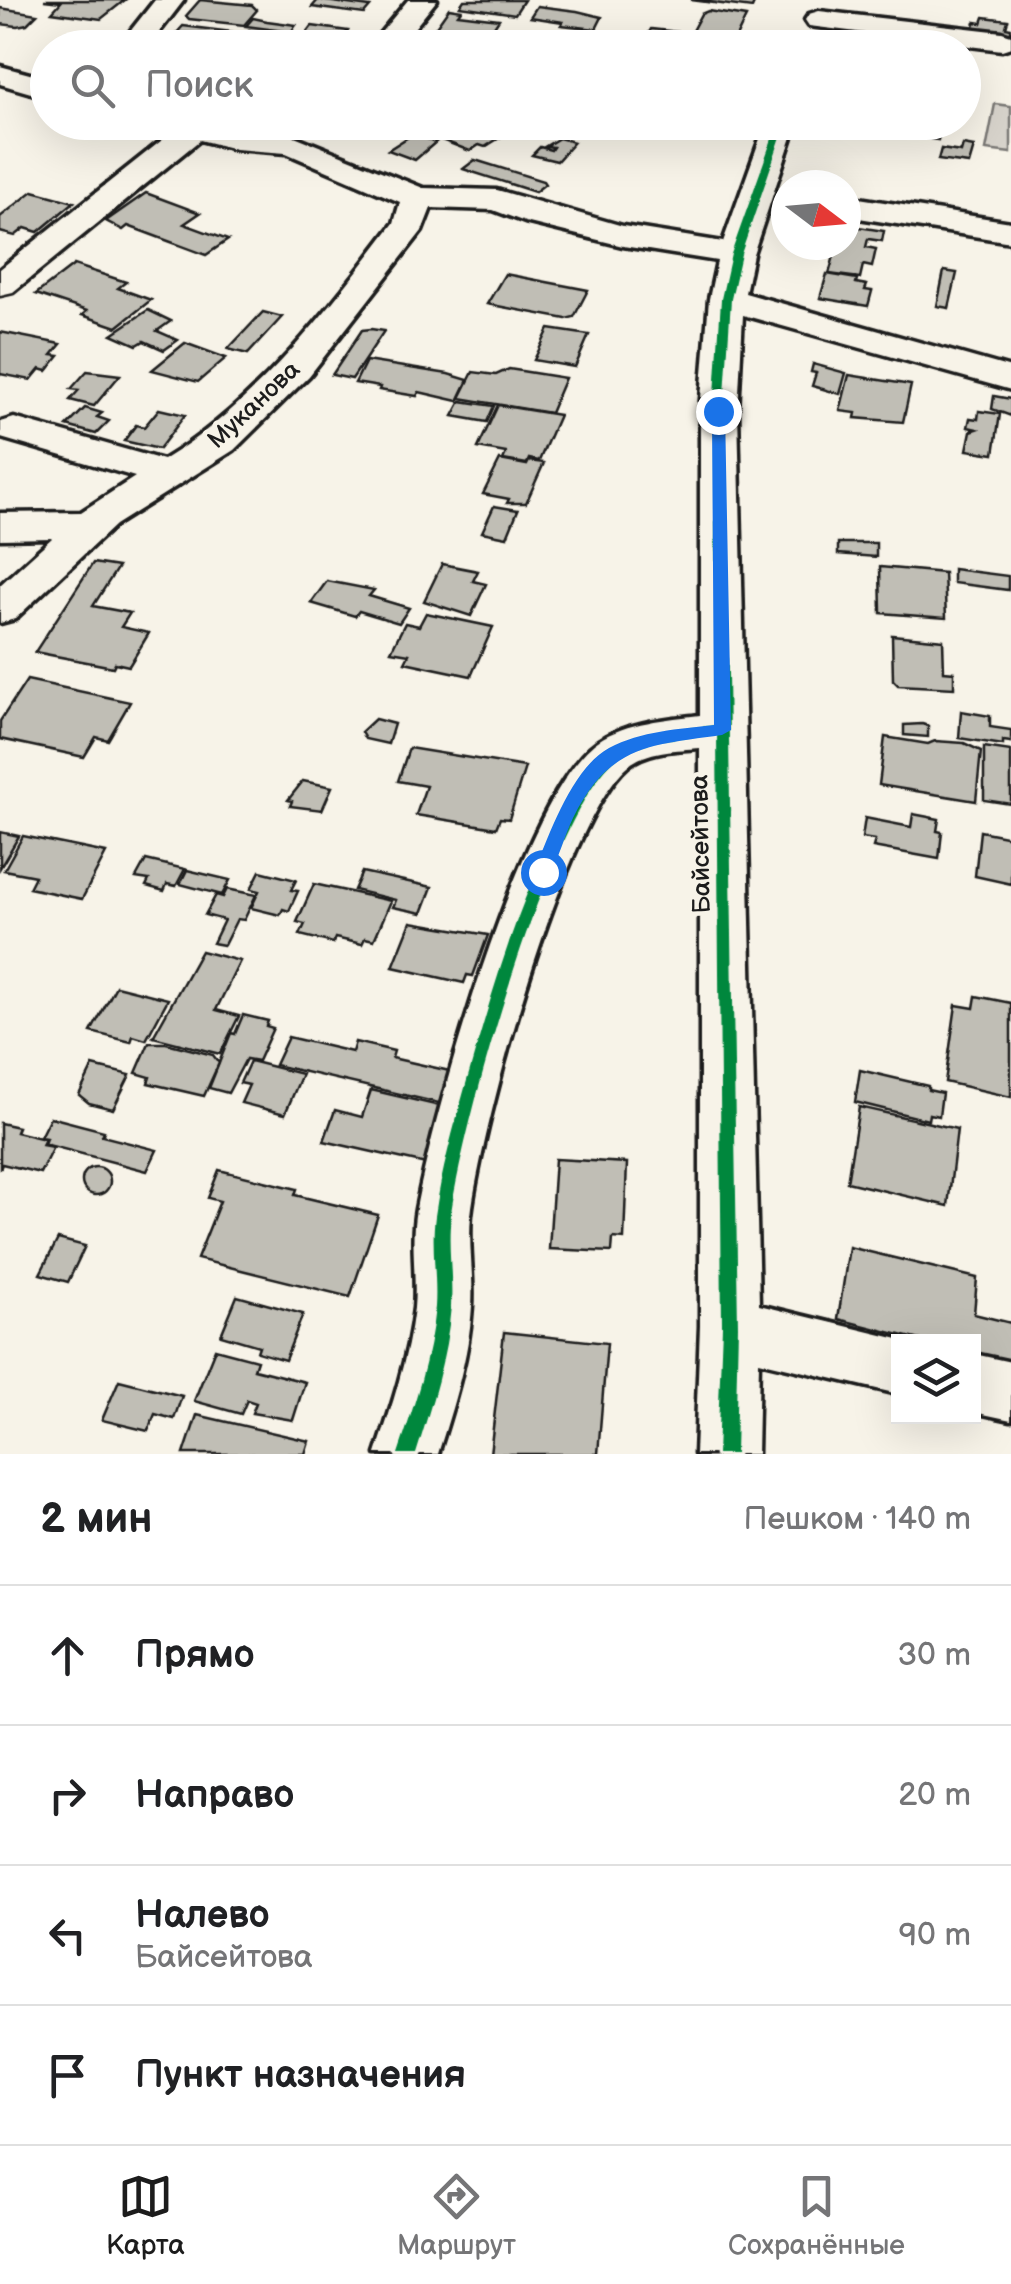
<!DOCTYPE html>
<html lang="ru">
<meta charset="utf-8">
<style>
body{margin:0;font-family:"Balsamiq Sans",sans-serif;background:#f6f6f6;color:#202124}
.controls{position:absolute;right:30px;bottom:30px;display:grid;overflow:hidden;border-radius:0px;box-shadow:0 10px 40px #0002}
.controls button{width:90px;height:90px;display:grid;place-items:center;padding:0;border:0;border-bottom:2px solid #e0e0e0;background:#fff;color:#202124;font:50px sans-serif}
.compass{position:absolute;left:771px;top:170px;width:90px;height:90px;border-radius:50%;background:#fff;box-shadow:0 10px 40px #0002;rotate:106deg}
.stop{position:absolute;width:30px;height:30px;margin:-22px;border:8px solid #1a73e8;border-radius:50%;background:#fff}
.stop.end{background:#1a73e8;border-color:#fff;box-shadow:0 2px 10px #0008}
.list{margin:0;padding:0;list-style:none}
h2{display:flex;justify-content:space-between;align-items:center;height:130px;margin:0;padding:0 40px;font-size:42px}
h2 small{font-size:32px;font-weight:400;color:#757577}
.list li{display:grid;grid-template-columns:65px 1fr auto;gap:30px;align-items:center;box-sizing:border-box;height:140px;padding:0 40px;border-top:2px solid #e0e0e0}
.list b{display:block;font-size:38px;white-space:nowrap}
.list p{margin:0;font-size:32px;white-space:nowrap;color:#757577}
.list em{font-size:32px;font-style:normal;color:#757577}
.icon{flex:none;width:55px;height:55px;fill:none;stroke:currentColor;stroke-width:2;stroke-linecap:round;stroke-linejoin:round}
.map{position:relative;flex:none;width:1011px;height:1454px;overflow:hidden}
.search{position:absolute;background:#fff;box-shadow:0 10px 40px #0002;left:30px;right:30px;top:30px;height:110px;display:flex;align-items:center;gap:25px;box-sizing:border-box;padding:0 35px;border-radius:55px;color:#757577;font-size:38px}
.sheet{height:690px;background:#fff}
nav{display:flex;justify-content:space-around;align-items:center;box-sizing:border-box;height:140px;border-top:2px solid #e0e0e0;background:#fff;font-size:28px;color:#757577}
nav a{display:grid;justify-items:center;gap:5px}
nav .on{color:#1c1c1c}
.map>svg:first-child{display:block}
.green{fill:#d7d3cb;stroke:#7a7874;stroke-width:2.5}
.building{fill:#c0beb5;stroke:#1c1c1c;stroke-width:2.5}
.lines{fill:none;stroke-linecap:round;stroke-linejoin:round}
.minor-casing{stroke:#1c1c1c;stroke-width:7}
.minor{fill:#f7f3e8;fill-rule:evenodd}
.cycleway-casing{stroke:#f7f3e8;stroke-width:7}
.cycleway{fill:#00873e;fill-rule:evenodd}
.route{fill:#1a73e8}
.labels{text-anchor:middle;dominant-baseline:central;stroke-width:9;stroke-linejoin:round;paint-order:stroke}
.street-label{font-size:25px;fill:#1c1c1c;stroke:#f7f3e8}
</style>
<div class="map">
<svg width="1011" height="1454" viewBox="0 0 1011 1454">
<rect width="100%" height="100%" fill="#f7f3e8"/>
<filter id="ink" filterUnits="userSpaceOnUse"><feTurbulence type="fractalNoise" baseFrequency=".01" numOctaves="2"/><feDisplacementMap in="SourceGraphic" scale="20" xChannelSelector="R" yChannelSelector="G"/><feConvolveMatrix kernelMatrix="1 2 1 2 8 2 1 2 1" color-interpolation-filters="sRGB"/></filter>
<g filter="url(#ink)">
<!-- green -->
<polygon class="green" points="995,104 1011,106 1011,153 986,150"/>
<!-- building -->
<g class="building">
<polygon points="44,0 125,0 101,19 52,12 61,2"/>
<polygon points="200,0 252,5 257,10 244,25 189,19 186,16"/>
<polygon points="318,0 370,7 364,14 312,7"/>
<polygon points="464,0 524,0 515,14 460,6"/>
<polygon points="691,0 743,0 755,1 752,8"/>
<polygon points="537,6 577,11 602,17 596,29 561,25 563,22 530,17"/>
<polygon points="0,8 37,14 27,24 17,26 0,24"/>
<polygon points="449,8 461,10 458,14 499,19 484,42 474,41 471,45 436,40 438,36 430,35"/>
<polygon points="708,11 746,17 731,48 686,42 701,14"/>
<polygon points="984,17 1008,20 1006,27 1011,28 1011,37 973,32 975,22 982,23"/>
<polygon points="253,18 267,21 296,25 291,32 246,26"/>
<polygon points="183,26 240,33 228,48 165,46"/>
<polygon points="312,26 348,31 343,39 306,34"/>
<polygon points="651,29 678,32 668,41 646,38"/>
<polygon points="249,30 301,36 294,46 241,40"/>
<polygon points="447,122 471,122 504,135 485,147 479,145 470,151 444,141 451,137 434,131"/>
<polygon points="874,122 942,122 938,140 872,130"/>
<polygon points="413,134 436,142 415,160 388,150"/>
<polygon points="559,138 574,142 557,161 532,155 540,147 551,150 553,147 546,146"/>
<polygon points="963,145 974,147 969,164 938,160 941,149 961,152"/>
<polygon points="475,160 543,181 545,184 535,192 463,169"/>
<polygon points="33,191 74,202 38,232 25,228 15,236 0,232 0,217"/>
<polygon points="146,193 200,213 184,224 228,240 206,255 128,226 123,230 106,221"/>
<polygon points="846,225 884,231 882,241 868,239 866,247 876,249 872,267 863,265 860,278 829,274 837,245 846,245"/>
<polygon points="74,265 126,282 118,288 151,300 117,327 82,315 87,311 36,294"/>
<polygon points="944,271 957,273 949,308 937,306"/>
<polygon points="505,274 588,290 574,317 566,319 487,304"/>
<polygon points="827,274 857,279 856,283 867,285 865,290 872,291 868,306 820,298"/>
<polygon points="148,310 171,321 157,331 178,340 164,350 144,341 137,345 112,334"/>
<polygon points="263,312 282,317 248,354 228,349"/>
<polygon points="371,329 384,331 352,379 332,375 362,330"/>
<polygon points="549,329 589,335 575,367 534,360"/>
<polygon points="0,332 61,344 52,355 59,356 47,371 40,369 31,380 0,374"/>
<polygon points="185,343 226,358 198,382 152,370"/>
<polygon points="366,361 448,374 468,380 458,401 419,392 417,396 379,390 380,387 355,383"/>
<polygon points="813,364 846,373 840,394 812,386 816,373 811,372"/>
<polygon points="509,369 565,378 550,413 460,398 473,372 496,375"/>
<polygon points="87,371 120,375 94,406 70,400 79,390 71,389"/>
<polygon points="849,375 911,385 903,422 855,418 856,413 840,411"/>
<polygon points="994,396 1011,399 1011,416 992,409"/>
<polygon points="461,401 494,406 487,422 453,416"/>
<polygon points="498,405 559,415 539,461 529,459 527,464 503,460 506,453 478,448"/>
<polygon points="85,408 102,413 97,417 109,421 96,434 67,426"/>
<polygon points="159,409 185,415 159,449 124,441 136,425 144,427"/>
<polygon points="979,411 1000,414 994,454 967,450 971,431 977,429 968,427 970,418 978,419"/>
<polygon points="500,460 527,465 529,461 544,463 526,503 507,503 509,499 483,494"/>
<polygon points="494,506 518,510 507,537 482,532"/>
<polygon points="838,543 876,543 876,557 838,554"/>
<polygon points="93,563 118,567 93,606 130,613 121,627 149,633 129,666 115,663 113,667 35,652"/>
<polygon points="442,564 478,571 473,581 486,584 471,616 424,601"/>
<polygon points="880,567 944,573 946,618 881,613"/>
<polygon points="953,569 1008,576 1008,590 953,583"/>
<polygon points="327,581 374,590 369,596 409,608 399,623 359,611 355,616 311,603"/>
<polygon points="426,613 493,627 471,676 405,662 409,654 391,651 405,623 419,626"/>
<polygon points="892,635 943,640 944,671 954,672 954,688 898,685 893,680"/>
<polygon points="27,680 130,702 108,740 96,737 84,757 0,739 0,721"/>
<polygon points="961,711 990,716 990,727 1011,730 1011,742 1003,741 1003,745 959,738"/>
<polygon points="375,719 394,724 388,744 365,739 361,732"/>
<polygon points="922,724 928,726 928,737 904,735 904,725"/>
<polygon points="885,737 928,744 935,741 964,743 981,751 976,801 879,785"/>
<polygon points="984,747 1011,751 1011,804 984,800"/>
<polygon points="409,748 525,767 509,819 500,818 496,828 416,815 426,786 398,781"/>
<polygon points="303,781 332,787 322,810 290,806 292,801 288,800"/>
<polygon points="913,814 939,819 937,831 942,832 939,859 873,847 875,840 862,838 865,818 911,827"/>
<polygon points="980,831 1011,837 1011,884 975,876"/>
<polygon points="0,832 19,836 0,868"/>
<polygon points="23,836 106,853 82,899 29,888 35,876 4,870"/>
<polygon points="146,860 185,869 176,886 167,884 164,891 146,886 149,880 136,878"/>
<polygon points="187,870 230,880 222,895 180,884"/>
<polygon points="260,871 296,880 291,890 298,891 289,911 283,909 280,915 251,908 259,891 251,889"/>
<polygon points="362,872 432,887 422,913 393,907 396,900 354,890"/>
<polygon points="314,884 391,901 374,940 365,938 362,944 335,938 333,943 300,935 305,924 297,922"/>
<polygon points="227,889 256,895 244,920 237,919 224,945 213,943 224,920 205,915 216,895 223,897"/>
<polygon points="411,922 488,935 473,976 467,975 464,983 393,967"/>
<polygon points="201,951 240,961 216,1010 239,1016 220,1054 153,1037"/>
<polygon points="116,986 168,999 146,1040 133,1036 131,1042 91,1032"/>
<polygon points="976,996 1011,1003 1011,1097 945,1082 956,1005 974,1008"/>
<polygon points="243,1015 268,1021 266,1026 273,1028 258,1061 246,1059 228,1093 209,1088 231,1033 235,1034"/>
<polygon points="288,1037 352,1052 355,1042 394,1051 392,1058 454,1072 443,1104 275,1065"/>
<polygon points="149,1043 166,1043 213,1055 219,1063 204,1096 148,1083 150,1077 136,1073"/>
<polygon points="250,1061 302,1074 285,1114 241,1103 249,1085 240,1083"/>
<polygon points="93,1066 130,1075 113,1109 89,1103 79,1095"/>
<polygon points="860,1070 928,1086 928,1090 942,1093 939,1116 929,1114 928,1120 855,1102"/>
<polygon points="371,1090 444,1107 426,1164 324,1141 335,1110 362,1117"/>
<polygon points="859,1107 957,1129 948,1206 847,1182"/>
<polygon points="50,1117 104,1131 102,1136 157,1150 147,1171 44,1144 46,1138 40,1137"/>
<polygon points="0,1123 18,1127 16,1132 45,1139 42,1145 53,1147 40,1173 2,1164 0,1169"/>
<polygon points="555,1159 627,1163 624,1239 613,1238 612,1252 549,1249"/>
<circle cx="96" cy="1181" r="14"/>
<polygon points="219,1170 297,1189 295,1195 378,1215 350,1297 197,1259 220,1201 208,1198"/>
<polygon points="58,1239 85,1246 68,1282 40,1274"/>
<polygon points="849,1247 977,1278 974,1314 1011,1323 1011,1362 974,1353 974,1342 928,1342 838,1319"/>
<polygon points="237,1296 303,1314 285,1360 257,1352 259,1346 221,1335"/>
<polygon points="504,1332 607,1343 598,1454 490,1454"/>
<polygon points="215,1349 257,1360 254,1369 305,1382 293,1420 252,1413 256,1403 247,1400 241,1414 194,1401"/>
<polygon points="119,1380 182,1396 174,1419 155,1414 148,1431 102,1420"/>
<polygon points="197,1415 309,1441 305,1454 184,1454"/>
</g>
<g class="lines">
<defs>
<g id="minor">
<polygon points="155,0 184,0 147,48 117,48"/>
<polygon points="408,0 437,0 398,48 368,48"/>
<polygon points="819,11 1002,32 1011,35 1011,47 1002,50 809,26 805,20 809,14"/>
<polygon points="0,66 48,79 48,98 0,84"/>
<path d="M151,122H204L236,131L292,135L423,188L497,190L623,226L723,242L766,122H797L753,254L745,293L1011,368V390L743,315L738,411L759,1305L911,1342H898V1394L759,1361L757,1454H695L700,1326V748C677,750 646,750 628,766C563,822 482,1125 471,1215C468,1245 474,1276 472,1306C469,1357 453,1406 438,1454H376C392,1406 408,1358 414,1308C417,1275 410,1242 416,1209C434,1113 522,794 598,741C626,722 668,719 700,715V411L709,299L717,261L623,246L525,222L493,210L431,208L422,231L309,376L234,450L115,525L15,619L0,623V585L52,538L0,539V513L81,512L135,477L1,438V422L14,418L163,460C258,402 327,311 394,223L400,202L286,153L235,149L200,140L13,292L0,295V269L171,133L155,129Z"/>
<polygon points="846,196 1011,222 1011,242 846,216"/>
<polygon points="974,1354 1011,1362 1011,1420 974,1412"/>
</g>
</defs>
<!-- minor casing -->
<use href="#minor" class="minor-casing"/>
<!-- minor -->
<use href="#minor" class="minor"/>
<defs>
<path id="cycleway" d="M778,122H786L741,254L731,299L724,411L738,1326L735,1454H717L722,1326L717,734C685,738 648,737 621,755C552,799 462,1128 451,1215C447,1245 453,1276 451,1306C447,1357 431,1406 416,1454H398C414,1406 430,1358 435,1307C437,1277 431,1246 435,1216C441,1172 454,1127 466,1084C492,992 519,897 564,813C576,791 588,768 607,751C633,730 685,729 717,725L714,411L721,299L731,254Z"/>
</defs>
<!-- cycleway casing -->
<use href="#cycleway" class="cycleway-casing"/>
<!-- cycleway -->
<use href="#cycleway" class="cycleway"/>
</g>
</g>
<!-- route -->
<path class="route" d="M718,407L725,411L731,730L722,735C650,745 609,745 573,818C564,837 559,857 549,877H537L534,872C549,835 572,768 609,748C641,731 679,729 714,725L712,411Z"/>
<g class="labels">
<!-- street labels -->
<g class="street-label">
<text transform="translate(254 405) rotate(-43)">Муканова</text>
<text transform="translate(701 844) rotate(-91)">Байсейтова</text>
</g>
</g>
</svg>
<div class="controls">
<button><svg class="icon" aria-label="layers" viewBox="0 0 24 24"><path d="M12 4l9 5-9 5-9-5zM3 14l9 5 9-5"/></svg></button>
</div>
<svg class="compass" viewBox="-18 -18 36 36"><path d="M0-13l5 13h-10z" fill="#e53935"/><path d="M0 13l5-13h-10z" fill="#757577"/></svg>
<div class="stop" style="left:543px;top:872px"></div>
<div class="stop end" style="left:718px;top:411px"></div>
<div class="search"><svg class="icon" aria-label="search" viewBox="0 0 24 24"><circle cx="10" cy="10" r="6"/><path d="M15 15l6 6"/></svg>Поиск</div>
</div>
<section class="sheet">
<h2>2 мин<small>Пешком · 140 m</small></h2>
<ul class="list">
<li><svg class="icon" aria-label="ahead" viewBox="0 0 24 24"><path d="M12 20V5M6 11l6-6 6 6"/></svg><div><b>Прямо</b></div><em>30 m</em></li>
<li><svg class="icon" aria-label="right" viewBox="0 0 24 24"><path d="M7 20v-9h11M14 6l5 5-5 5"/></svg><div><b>Направо</b></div><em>20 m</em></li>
<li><svg class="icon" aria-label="left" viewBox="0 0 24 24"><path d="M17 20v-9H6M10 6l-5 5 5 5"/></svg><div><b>Налево</b><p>Байсейтова</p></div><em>90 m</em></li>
<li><svg class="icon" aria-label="arrive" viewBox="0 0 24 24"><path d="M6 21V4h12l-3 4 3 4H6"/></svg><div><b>Пункт назначения</b></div></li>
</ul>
</section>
<nav>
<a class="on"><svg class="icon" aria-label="map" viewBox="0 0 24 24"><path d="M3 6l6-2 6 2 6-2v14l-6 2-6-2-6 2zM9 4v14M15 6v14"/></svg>Карта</a>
<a><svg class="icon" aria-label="directions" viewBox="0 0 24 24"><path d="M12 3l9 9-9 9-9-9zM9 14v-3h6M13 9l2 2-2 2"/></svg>Маршрут</a>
<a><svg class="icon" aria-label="saved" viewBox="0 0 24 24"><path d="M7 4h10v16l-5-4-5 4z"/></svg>Сохранённые</a>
</nav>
